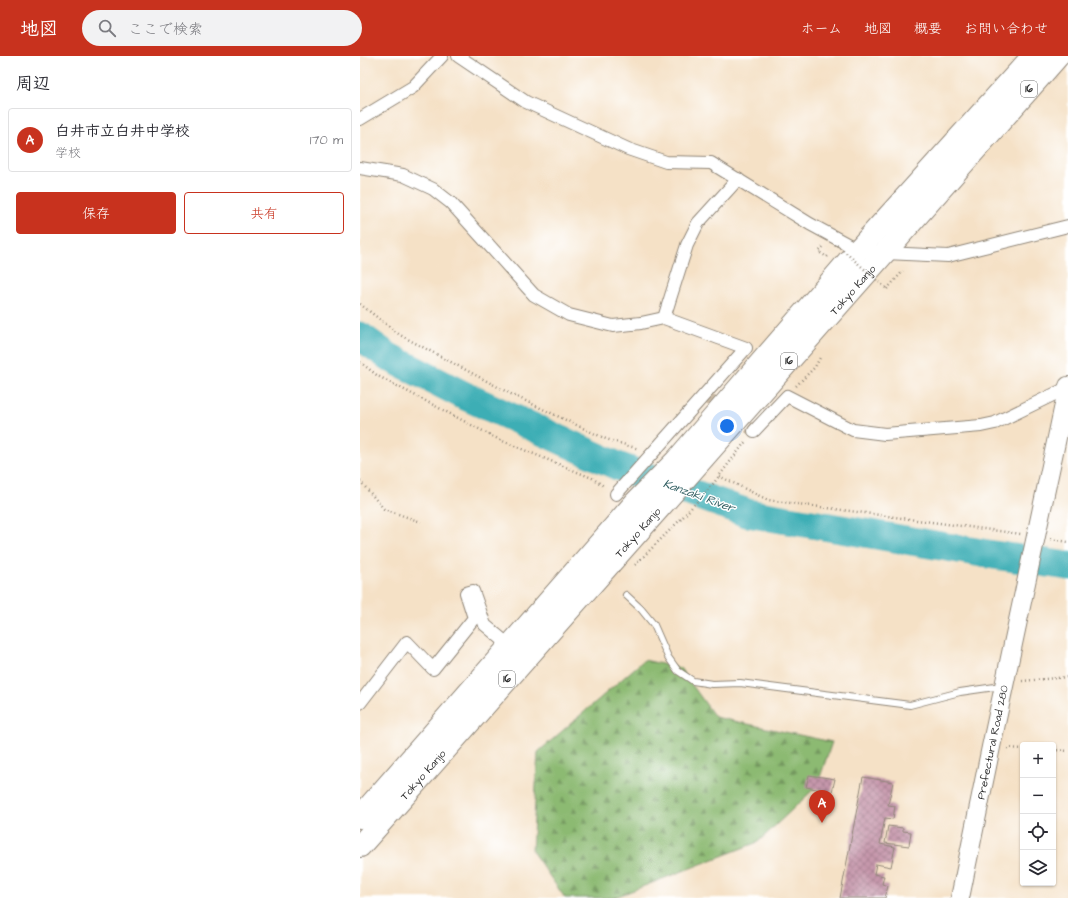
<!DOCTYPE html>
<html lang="ja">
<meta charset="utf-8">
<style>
body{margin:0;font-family:"Architects Daughter","Klee One",sans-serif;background:#f2f2f3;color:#2b2b33}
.controls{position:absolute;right:12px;bottom:12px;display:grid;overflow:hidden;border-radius:4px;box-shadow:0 1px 3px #0004}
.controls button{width:36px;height:36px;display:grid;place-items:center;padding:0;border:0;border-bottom:1px solid #e1e1e2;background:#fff;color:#2b2b33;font:20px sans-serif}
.you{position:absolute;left:367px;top:370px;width:14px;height:14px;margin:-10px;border:3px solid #fff;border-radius:50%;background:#1a73e8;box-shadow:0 0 0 6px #1a73e833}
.badge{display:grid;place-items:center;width:26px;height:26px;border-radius:50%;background:#c8321e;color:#fff;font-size:13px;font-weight:700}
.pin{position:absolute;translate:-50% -33px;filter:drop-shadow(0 1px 2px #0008)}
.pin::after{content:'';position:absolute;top:21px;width:14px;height:12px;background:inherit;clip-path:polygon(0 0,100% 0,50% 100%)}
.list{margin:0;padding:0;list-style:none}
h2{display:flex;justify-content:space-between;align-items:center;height:52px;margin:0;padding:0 16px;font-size:17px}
h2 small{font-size:13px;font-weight:400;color:#7c7c81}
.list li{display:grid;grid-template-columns:26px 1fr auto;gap:12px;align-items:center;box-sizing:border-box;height:64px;margin:0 8px 8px;padding:0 8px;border:1px solid #e1e1e2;border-radius:4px}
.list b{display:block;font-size:15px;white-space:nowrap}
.list p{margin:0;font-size:13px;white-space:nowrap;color:#7c7c81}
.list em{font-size:13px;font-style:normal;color:#7c7c81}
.actions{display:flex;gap:8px;padding:12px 16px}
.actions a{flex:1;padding:9px 0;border:1px solid #c8321e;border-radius:4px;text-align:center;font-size:14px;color:#c8321e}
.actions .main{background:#c8321e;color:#fff}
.icon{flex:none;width:22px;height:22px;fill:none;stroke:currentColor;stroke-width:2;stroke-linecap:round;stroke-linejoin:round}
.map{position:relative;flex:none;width:708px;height:842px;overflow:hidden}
header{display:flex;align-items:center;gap:24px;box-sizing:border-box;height:56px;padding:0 20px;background:#c8321e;color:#fff}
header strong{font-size:19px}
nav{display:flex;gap:22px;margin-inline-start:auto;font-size:14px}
.search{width:280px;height:36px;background:#f2f2f3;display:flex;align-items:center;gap:10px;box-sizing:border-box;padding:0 14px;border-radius:22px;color:#7c7c81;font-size:15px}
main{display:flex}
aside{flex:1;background:#fff}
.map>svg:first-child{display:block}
.forest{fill:url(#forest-firs);stroke:#5c724e}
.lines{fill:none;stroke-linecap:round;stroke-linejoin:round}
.river{stroke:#3daeb5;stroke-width:29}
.building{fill:url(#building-cross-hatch)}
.street-tunnel{stroke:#cdbda7;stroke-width:12;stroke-dasharray:12 6;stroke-linecap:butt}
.lane-casing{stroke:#908678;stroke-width:8}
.street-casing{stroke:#908678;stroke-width:14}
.secondary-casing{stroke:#908678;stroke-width:20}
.highway-casing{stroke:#908678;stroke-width:24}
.path{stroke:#908678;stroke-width:2.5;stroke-dasharray:1 3;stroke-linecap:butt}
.lane{stroke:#fff;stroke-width:6}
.street{stroke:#fff;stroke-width:12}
.secondary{stroke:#fff;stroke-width:18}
.highway{stroke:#fff;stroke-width:22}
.path-bridge{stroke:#908678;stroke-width:2.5;stroke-dasharray:1 3;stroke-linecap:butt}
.labels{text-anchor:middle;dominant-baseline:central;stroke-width:3;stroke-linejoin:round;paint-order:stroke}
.shield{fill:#fff;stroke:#6b6b6b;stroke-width:1}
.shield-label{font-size:10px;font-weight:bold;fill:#2b2b2b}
.street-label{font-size:11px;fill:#2b2b2b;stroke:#fff}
.water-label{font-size:12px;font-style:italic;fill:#325f62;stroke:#fff}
</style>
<header>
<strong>地図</strong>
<div class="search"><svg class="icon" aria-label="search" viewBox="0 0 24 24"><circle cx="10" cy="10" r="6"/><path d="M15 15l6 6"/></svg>ここで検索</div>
<nav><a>ホーム</a><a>地図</a><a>概要</a><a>お問い合わせ</a></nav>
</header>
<main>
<aside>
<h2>周辺<small></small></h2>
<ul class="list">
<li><span class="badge">A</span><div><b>白井市立白井中学校</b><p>学校</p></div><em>170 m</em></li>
</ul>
<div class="actions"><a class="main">保存</a><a>共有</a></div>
</aside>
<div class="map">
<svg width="708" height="842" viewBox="0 0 708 842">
<defs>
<pattern id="forest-firs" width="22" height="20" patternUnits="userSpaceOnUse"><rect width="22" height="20" fill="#8cba72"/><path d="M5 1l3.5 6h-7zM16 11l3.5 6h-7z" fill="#73975e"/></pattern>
<pattern id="building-cross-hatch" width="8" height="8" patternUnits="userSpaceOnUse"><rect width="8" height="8" fill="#c697ac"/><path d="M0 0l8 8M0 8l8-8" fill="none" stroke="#a17b8c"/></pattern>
</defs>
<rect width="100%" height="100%" fill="#fff"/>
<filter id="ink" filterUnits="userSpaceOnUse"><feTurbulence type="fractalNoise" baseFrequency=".025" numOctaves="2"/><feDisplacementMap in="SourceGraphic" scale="8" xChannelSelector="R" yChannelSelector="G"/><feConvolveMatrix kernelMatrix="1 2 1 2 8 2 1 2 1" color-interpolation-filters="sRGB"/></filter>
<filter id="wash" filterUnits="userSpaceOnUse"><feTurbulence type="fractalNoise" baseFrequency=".012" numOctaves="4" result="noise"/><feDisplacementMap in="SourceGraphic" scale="16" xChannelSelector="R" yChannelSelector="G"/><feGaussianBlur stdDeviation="0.9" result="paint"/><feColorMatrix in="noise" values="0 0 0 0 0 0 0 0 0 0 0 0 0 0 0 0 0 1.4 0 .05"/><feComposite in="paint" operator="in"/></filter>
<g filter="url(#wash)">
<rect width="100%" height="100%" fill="#f5e1c6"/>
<!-- forest -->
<polygon class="forest" points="284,604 320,612 355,661 472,686 457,730 398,786 253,842 205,842 172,795 178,696"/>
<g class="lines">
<!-- river -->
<polyline class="river" points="0,280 29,301 103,339 260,411 387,457 634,499 708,510"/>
</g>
<g id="blocks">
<!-- building -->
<g class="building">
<polygon points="449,719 475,723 472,736 446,731"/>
<polygon points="503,721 533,726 528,749 535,750 533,763 525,762 520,788 535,791 531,811 516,808 514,818 524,820 522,828 528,830 525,842 480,842"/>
<polygon points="528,770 543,772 543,775 551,776 549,790 525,787"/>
</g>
</g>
</g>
<g filter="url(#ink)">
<use href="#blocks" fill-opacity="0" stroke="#908678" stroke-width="1"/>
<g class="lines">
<!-- street-tunnel -->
<polyline class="street-tunnel" points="344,340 394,375"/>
<defs>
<polyline id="lane" points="266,539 281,553 294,569 308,601 318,615 333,625 352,628 380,627 550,649 600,636 642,630"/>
<g id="street">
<polyline points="98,0 166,46 268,93 306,106 351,107 450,168 498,194 526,197 588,200 708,170"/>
<polyline points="0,63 53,31 82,0"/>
<polyline points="0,112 43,119 73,133 91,147 174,239 209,259 253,270 281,267 304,262 386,292 256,438"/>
<polyline points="304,262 327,189 338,167 378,123"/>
<polyline points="394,375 427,340 493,374 525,378 621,370 635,367 707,332"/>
<polyline points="0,647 47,586 73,613 114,562 106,537 113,535 125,569 150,590"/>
</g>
<g id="secondary">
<path id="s1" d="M600,842L631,691L708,330"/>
</g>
<g id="highway">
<polyline points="0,761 275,447 316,405 498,194 673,0"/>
<path id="s2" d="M0,790C232,526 467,265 698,0"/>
</g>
</defs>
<!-- lane casing -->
<use href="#lane" class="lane-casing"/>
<!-- street casing -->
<use href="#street" class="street-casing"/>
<!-- secondary casing -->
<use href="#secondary" class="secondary-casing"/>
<!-- highway casing -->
<use href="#highway" class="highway-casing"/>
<!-- path -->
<g class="path">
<polyline points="463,191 459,196 467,201 468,200"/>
<polyline points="527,233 543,215"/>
<polyline points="0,248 40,279 153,339 246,383 279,393"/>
<polyline points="0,306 18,320 140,384 232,422 245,431"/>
<polyline points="436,330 455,311 461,300"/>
<polyline points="359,420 408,444 661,478"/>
<polyline points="0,425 24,453 61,466"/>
<polyline points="691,483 708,486"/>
<polyline points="275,509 321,463 353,428 386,385"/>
<polyline points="662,625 708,621"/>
<polyline points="647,692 663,693"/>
<polyline points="693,694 708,695"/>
</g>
<!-- lane -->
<use href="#lane" class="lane"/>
<!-- street -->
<use href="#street" class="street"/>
<!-- secondary -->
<use href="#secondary" class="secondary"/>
<!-- highway -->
<use href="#highway" class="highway"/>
<!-- path-bridge -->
<polyline class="path-bridge" points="477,189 527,233"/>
</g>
</g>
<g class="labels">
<!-- shield labels -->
<g class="shield">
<rect x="661" y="25" width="16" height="16" rx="3"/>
<rect x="421" y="297" width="16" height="16" rx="3"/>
<rect x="139" y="615" width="16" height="16" rx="3"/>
</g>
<g class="shield-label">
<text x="669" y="33">16</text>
<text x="429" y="305">16</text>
<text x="147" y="623">16</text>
</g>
<!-- street labels -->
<g class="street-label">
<text stroke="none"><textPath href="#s2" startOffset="743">Tokyo Kanjo</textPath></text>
<text stroke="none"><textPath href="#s2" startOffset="419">Tokyo Kanjo</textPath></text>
<text stroke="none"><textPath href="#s1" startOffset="159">Prefectural Road 280</textPath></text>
<text stroke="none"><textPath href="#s2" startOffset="95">Tokyo Kanjo</textPath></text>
</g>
<!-- water labels -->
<g class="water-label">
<text transform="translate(339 440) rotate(20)">Kanzaki River</text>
</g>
</g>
</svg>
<div class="controls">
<button>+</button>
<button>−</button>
<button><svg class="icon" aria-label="locate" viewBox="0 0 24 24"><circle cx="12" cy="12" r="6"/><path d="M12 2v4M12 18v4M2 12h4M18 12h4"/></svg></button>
<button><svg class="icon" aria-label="layers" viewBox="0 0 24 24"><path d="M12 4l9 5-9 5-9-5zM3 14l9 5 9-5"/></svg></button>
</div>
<div class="you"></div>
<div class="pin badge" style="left:462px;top:767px">A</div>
</div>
</main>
